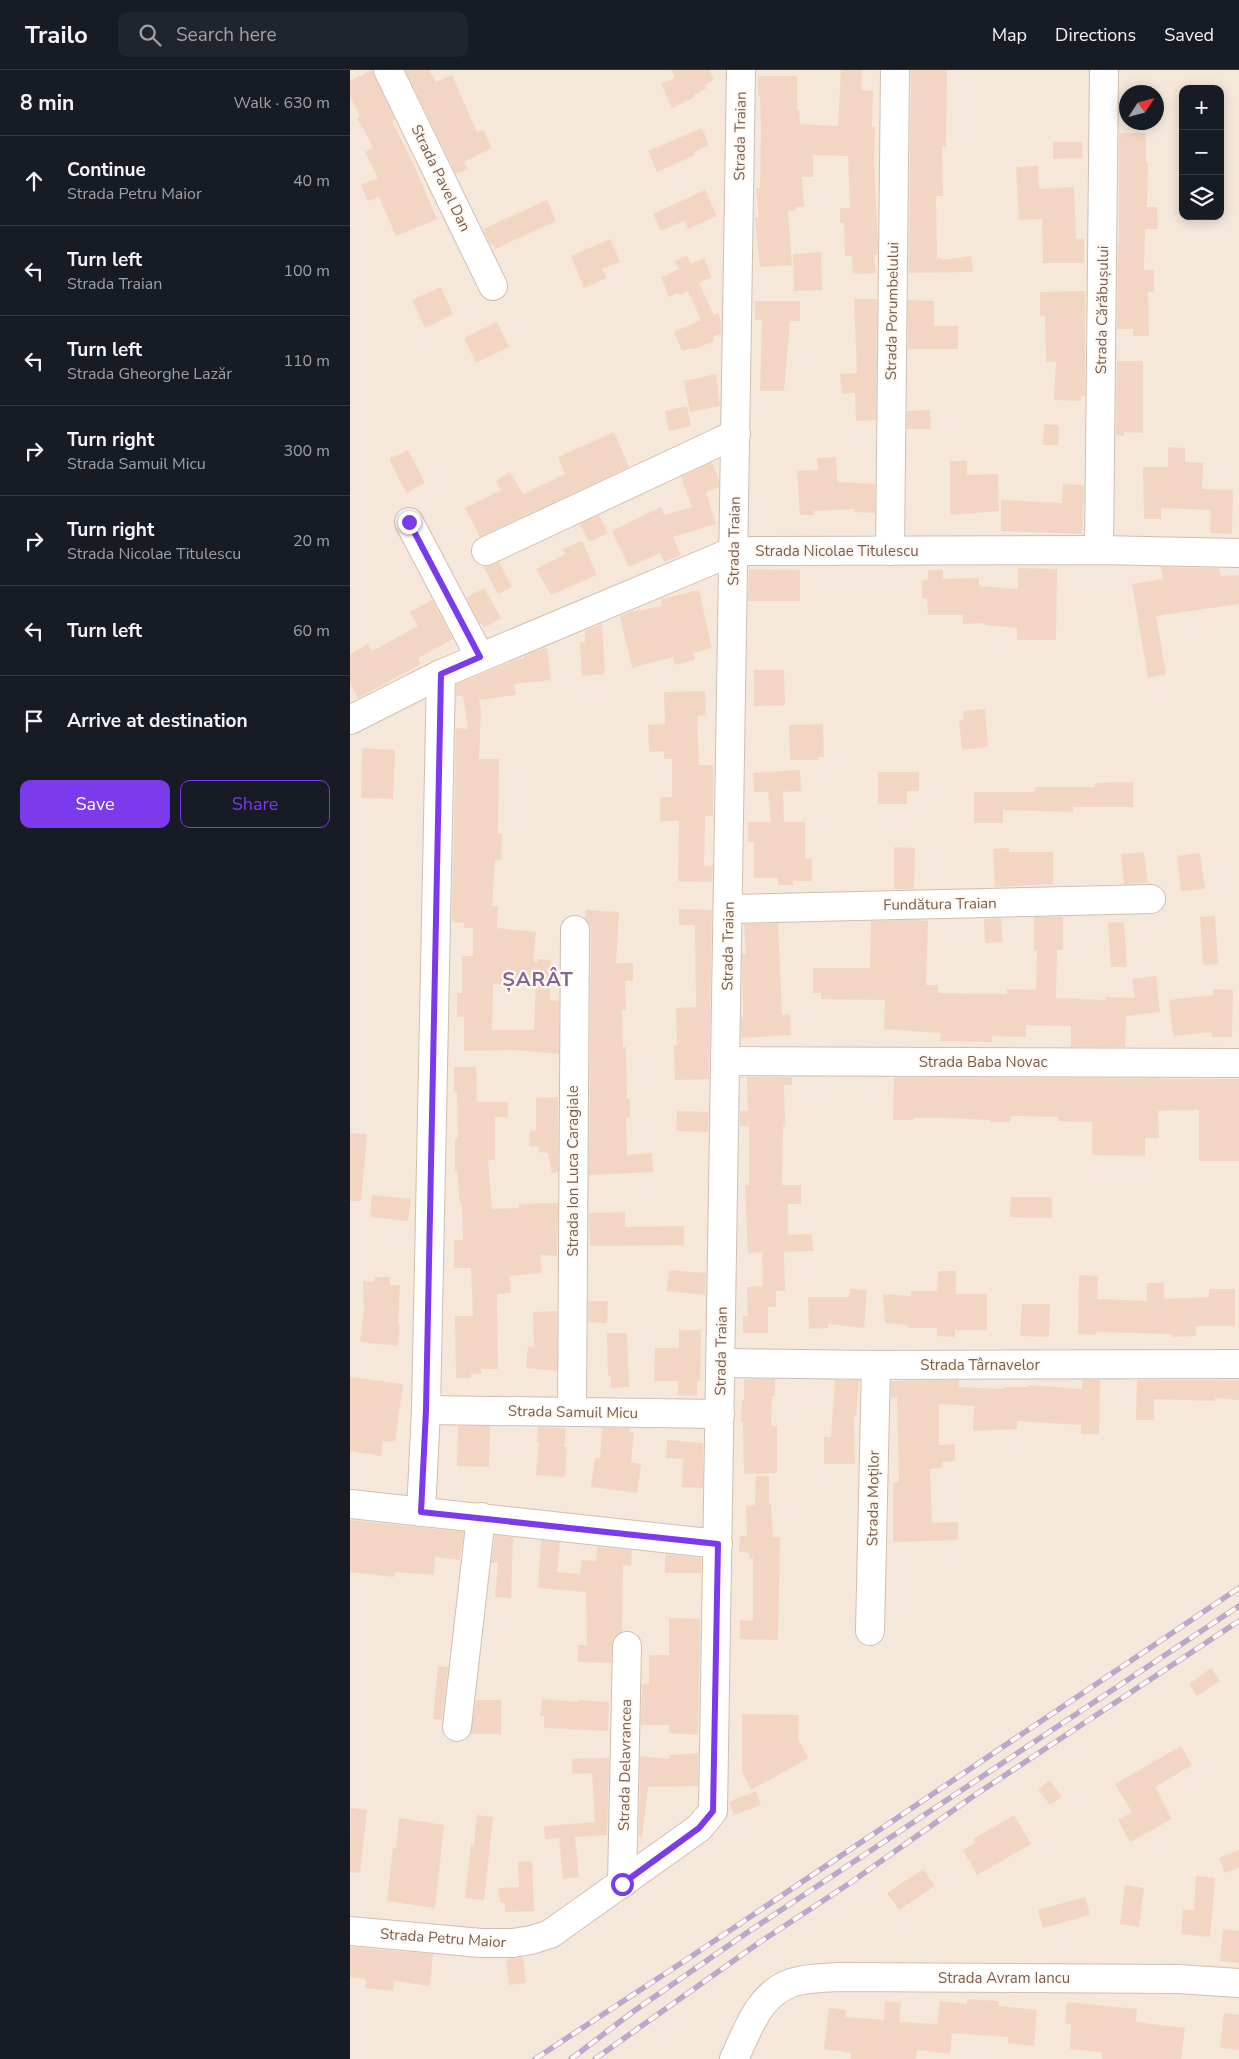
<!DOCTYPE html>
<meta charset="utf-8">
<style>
body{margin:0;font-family:"Nunito Sans",sans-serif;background:#20242c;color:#f1f3f6}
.controls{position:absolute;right:15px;top:15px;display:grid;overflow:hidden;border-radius:10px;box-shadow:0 2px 12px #0003}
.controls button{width:45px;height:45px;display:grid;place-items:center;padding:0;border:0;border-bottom:1px solid #363941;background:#171b24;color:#f1f3f6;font:25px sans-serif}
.compass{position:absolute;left:769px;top:15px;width:45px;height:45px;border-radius:50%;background:#171b24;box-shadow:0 2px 12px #0003;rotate:54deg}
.stop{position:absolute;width:15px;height:15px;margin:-11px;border:4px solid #7c3aed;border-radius:50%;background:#fff}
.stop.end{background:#7c3aed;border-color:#fff;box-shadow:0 1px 5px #0008}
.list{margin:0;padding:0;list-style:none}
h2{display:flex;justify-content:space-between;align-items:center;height:65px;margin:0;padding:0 20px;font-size:21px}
h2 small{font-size:16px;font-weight:400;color:#9ea1a6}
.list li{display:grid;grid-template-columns:32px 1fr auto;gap:15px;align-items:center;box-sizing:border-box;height:90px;padding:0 20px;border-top:1px solid #363941}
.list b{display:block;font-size:19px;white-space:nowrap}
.list p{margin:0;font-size:16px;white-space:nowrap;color:#9ea1a6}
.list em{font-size:16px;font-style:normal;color:#9ea1a6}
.actions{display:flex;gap:10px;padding:15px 20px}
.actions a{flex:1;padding:11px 0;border:1px solid #7c3aed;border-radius:10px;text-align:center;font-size:18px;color:#7c3aed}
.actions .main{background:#7c3aed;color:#fff}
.icon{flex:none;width:28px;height:28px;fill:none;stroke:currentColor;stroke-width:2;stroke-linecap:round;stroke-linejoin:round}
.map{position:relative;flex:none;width:889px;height:1989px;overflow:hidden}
header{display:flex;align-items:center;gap:30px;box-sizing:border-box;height:70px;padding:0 25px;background:#171b24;border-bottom:1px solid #363941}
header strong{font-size:24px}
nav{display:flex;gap:28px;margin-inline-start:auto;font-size:18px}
.search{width:350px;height:45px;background:#20242c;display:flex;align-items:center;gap:12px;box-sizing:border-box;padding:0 18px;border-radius:10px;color:#9ea1a6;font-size:19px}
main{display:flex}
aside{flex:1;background:#171b24}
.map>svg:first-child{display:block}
.residential{fill:#f5e8da;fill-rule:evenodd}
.building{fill:#f3d5c3;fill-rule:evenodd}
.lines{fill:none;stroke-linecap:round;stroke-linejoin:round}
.minor-casing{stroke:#d1beb0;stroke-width:30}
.minor{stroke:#fff;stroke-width:28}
.rail-casing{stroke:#b9a8c9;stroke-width:5.5}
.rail{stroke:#fffaf3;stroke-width:4;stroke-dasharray:11;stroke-linecap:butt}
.route{stroke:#7c3aed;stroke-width:6}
.labels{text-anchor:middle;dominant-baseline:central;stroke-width:4.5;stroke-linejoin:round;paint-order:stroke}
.street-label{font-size:15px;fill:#7a5c4d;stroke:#fffaf3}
.district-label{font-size:20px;font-weight:bold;letter-spacing:1px;fill:#846695;stroke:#fffaf3}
</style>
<header>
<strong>Trailo</strong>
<div class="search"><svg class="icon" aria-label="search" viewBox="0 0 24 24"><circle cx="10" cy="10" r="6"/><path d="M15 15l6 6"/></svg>Search here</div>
<nav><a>Map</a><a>Directions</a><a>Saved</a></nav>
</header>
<main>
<aside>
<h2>8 min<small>Walk · 630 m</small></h2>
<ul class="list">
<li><svg class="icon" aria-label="ahead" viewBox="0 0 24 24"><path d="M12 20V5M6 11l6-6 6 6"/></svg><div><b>Continue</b><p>Strada Petru Maior</p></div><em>40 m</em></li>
<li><svg class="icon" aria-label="left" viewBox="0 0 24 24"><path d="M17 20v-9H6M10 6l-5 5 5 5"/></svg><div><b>Turn left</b><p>Strada Traian</p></div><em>100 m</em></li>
<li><svg class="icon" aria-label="left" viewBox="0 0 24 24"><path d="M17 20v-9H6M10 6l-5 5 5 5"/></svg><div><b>Turn left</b><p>Strada Gheorghe Lazăr</p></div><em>110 m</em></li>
<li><svg class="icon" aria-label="right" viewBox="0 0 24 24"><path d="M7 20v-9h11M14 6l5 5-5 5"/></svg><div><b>Turn right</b><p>Strada Samuil Micu</p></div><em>300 m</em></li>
<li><svg class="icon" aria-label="right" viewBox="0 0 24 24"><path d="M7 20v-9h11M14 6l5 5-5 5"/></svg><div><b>Turn right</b><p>Strada Nicolae Titulescu</p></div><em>20 m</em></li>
<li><svg class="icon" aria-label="left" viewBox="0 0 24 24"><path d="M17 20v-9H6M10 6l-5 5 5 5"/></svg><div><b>Turn left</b></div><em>60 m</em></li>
<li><svg class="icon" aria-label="arrive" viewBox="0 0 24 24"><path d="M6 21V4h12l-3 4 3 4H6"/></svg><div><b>Arrive at destination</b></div></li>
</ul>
<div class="actions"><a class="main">Save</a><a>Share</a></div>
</aside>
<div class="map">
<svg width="889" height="1989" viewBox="0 0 889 1989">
<rect width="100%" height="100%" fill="#fdf6ec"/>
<!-- residential -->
<path class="residential" d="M0,0H889V1989H0ZM833,19H870V146H833ZM776,22H806V52H776Z"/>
<!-- building -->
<g class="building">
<polygon points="22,0 45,50 42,52 61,89 87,149 46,166 29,127 18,131 11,115 28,108 15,82 23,77 7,48 10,46 0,25 0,11"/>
<polygon points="55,0 79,0 86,12 102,5 127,62 133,60 142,78 114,92 118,99 106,104"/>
<polygon points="321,0 359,0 364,10 355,15 357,18 344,25 345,27 322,38 311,14 325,8"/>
<polygon points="491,0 512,0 511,20 523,21 522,57 525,57 524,93 528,173 527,185 524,185 526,203 503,204 502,186 495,186 494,153 490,153 490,138 500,138 498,86 463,85 463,107 452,107 454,137 447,137 447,140 438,141 442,195 410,197 405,148 409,147 406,118 410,118 411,60 410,26 408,26 408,6 447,6 447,40 449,40 450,54 488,56"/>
<polygon points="561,0 597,0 596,77 592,77 593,126 586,126 587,188 592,188 592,190 621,186 623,202 559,203"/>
<polygon points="352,58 359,75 344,82 345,85 307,102 298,81"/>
<polygon points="769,63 796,63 796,92 798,92 797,137 807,137 808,159 795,159 794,200 804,200 804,222 798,222 799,266 783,266 783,259 767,259 768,173 769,173"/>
<polygon points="703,72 732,72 733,88 703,89"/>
<polygon points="688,96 689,119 724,117 726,169 734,169 734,193 693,193 692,149 669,150 666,97"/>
<polygon points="355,120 367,146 338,159 334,151 311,161 303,144"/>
<polygon points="197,130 206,151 145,179 143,174 141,175 133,159"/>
<polygon points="260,169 270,192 252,199 257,208 234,218 221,186"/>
<polygon points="471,182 472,220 444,221 443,184"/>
<polygon points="337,186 341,194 354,188 362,207 349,213 364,245 368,243 371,252 371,264 363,267 364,271 342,280 341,278 332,281 324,262 351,250 338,221 329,225 328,223 319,227 311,207 329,199 325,191"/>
<polygon points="91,217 103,244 75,258 62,230"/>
<polygon points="735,221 735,326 731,326 731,331 704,330 706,292 696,292 695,246 690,246 690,222"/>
<polygon points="504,229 527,229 526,350 506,351 505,323 492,324 490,304 507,303"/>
<polygon points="558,230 584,231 584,256 608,256 608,279 558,279"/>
<polygon points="405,231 450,231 450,251 440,251 434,321 410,321 412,250 405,250"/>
<polygon points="147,252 159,277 126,293 114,268"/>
<polygon points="767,291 793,291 793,363 774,362 774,366 766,365"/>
<polygon points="366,304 370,336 340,342 334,311"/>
<polygon points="337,336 341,356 319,361 315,341"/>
<polygon points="580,340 581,359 557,359 557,341"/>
<polygon points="694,354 709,355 708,375 693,375"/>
<polygon points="264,362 279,397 130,467 115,438 151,420 146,411 160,402 173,424 215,404 208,387"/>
<polygon points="818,377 835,378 835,392 853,393 852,419 883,420 882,464 860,463 861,440 811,438 811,449 794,449 793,397 818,397"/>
<polygon points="58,380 75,413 56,423 39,389"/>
<polygon points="486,387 487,412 525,414 525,443 504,442 504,439 464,441 464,445 450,445 447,401 468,400 467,388"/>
<polygon points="600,391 617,391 617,405 648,404 649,441 600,445"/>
<polygon points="362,392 369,410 369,417 356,422 366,454 323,467 331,485 314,492 310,483 279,497 262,461 311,437 314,445 342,437 331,407"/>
<polygon points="713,414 734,415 732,464 651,461 651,430 712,433"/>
<polygon points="249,445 258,463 239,472 230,454"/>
<polygon points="232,471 247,505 201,525 186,499 215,484 213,479"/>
<polygon points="149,492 162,517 148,524 133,496 142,495"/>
<polygon points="811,497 869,498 871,506 889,505 889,534 806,546 816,604 798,608 782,514 813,509"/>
<polygon points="668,498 707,499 706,570 667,570 667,558 635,555 635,553 613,554 613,545 578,545 577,528 572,528 572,510 578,510 578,500 593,500 593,509 629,508 629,516 668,519"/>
<polygon points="399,499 450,500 450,531 398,531"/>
<polygon points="134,518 151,548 134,558 132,553 130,554 116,528"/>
<polygon points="349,520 362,578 343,583 345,590 325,595 323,587 282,598 270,546 280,542 312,536 311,529"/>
<polygon points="82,530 103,569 68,588 71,594 8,628 0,613 0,584 18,574 22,581 68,556 60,542"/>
<polygon points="252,554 255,604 232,606 230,572 235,572 235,561"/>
<path d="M197,578L201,610L164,614L166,625L129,630L131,639L129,689H149L148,764H152L151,790L145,789L142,836H148L147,858L186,862L183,892H187L188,889L201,890L200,930L209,931V984L164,980L114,981V947H107V923H112V886H123V858H114V853L102,852L106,658L118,659L113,626H106V614L166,590L174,588V586L191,579ZM143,914L186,916L184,960H142Z"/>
<polygon points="404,600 434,600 435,635 404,636"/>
<polygon points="355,621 356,645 347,646 349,695 363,695 363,746 355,746 354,796 363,796 362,812 328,811 329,751 310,751 310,727 322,727 322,689 314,689 314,681 299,682 298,655 315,654 314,622"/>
<polygon points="635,639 638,677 612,680 609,650 614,650 613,641"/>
<polygon points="473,654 474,687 468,687 468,690 440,690 439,655"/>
<polygon points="12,678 45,680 43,729 11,728"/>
<polygon points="450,700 451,721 433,722 434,752 455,752 455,789 462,789 462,811 443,811 443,815 428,815 428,808 404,808 404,772 398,772 398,752 421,752 418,722 404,722 403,703"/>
<polygon points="528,702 569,702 569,721 557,721 557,734 528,734"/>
<polygon points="783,712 783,737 723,737 723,742 653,740 653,753 624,753 624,722 685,722 685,717 745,717 745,713"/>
<polygon points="544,777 565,778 564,819 544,819"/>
<polygon points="659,778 659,782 703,782 703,814 645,817 643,779"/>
<polygon points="794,782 798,813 774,814 771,784"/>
<polygon points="850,783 855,819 831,821 827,786"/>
<polygon points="329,839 362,840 359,1009 325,1010 324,975 327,975 326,938 346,937 345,855 329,855"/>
<polygon points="236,840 269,842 266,893 283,893 283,911 275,911 276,940 272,940 273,977 276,977 277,1029 280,1029 280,1047 276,1047 277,1085 302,1083 303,1102 239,1105 241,860 239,853 235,849"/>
<polygon points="865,846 868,894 853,895 850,847"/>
<polygon points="684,847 713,847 713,880 707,880 706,928 756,930 756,927 785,928 782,909 806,906 810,942 776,946 775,977 721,977 721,956 676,955 676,967 642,966 642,972 590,971 591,963 534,959 535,930 471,929 471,923 463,923 463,898 520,898 521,851 563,850 578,851 576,915 588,915 588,923 657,924 657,919 686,920 687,880 684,880"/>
<polygon points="651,848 653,872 635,873 634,849"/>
<polygon points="774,852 777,897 761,897 758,853"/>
<polygon points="428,853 432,945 440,944 441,965 391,968 391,947 393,947 392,884 396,884 394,854"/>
<polygon points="863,919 883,920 882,967 862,967 862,962 823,966 819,930 863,925"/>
<polygon points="104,997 126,997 127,1032 158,1032 158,1047 145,1047 145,1090 138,1090 142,1139 169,1138 169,1134 208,1133 207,1186 190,1185 192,1203 160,1206 161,1223 148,1224 147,1230 148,1299 131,1299 131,1304 121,1304 121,1308 106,1308 105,1246 123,1246 121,1198 104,1198 104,1170 113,1170 112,1135 110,1135 107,1101 105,1101 105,1069 108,1069 107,1022 104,1022"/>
<polygon points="397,1007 442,1007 442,1015 434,1015 435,1056 433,1056 432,1115 451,1115 451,1134 438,1134 438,1165 462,1164 463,1181 434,1182 435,1221 426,1221 426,1237 418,1237 418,1263 393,1263 393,1246 398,1246 397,1217 413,1216 412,1182 398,1183 395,1115 399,1115 399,1056 390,1056 390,1041 398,1041"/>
<polygon points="544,1007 889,1009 889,1091 849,1091 849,1040 808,1041 809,1068 795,1068 795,1086 742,1085 742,1052 708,1051 708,1047 661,1046 660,1052 640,1052 640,1050 595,1048 564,1048 564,1050 543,1050"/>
<polygon points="208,1027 208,1102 202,1103 198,1083 189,1082 189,1077 179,1076 180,1060 186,1061 186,1028"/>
<polygon points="327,1041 359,1042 358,1062 326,1061"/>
<polygon points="0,1063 17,1064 11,1131 0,1131"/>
<polygon points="22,1125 61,1129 58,1151 20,1147"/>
<polygon points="661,1127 702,1127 702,1148 660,1147"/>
<polygon points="275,1142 275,1157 334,1156 334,1175 240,1176 239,1143"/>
<polygon points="319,1200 356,1203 355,1225 317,1221"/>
<polygon points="588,1201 606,1201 606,1224 637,1224 637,1260 605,1260 605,1267 587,1266 587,1258 558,1258 558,1255 535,1253 533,1224 561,1226 561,1221 587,1221"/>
<polygon points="729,1205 748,1206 747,1229 797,1231 797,1213 814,1213 814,1229 859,1227 859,1219 885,1219 885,1256 846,1256 846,1266 822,1267 822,1264 746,1262 746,1265 728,1264"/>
<polygon points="25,1207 40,1207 40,1215 50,1215 48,1254 50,1254 48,1276 10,1272 14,1239 13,1211 24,1212"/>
<polygon points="500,1219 517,1220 514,1258 478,1254 478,1258 459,1259 458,1227 499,1227"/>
<polygon points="238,1231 258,1231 257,1253 238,1252"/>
<polygon points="672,1234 700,1234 699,1267 670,1266"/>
<polygon points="207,1241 207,1301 176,1298 178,1276 184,1277 183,1242"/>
<polygon points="329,1260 351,1260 350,1311 347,1311 347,1326 328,1325 328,1311 304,1311 305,1278 329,1278"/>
<polygon points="257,1263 277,1263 279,1317 261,1318 261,1306 258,1306"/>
<polygon points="0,1307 53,1314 45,1372 33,1371 31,1386 0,1381"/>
<polygon points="394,1309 425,1309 425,1326 422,1326 421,1356 427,1356 427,1403 394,1404 393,1352 391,1352 392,1330 394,1330"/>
<polygon points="485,1310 509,1310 506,1346 504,1346 505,1394 474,1394 474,1367 481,1367"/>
<polygon points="609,1310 609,1317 653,1319 653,1317 678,1317 678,1315 732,1319 732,1310 750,1310 749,1364 731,1364 731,1355 667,1351 667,1359 623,1361 624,1336 589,1334 589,1375 605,1374 605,1391 592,1392 592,1398 580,1399 582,1453 608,1452 608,1470 543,1472 543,1413 549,1412 547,1327 541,1328 541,1311"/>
<polygon points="787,1310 889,1310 889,1330 865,1328 865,1331 804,1329 804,1350 786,1350"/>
<polygon points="108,1356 140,1356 139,1397 107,1396"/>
<polygon points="188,1357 216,1358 214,1377 217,1377 215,1407 186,1405 189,1372 187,1372"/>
<polygon points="252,1358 280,1358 280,1362 284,1362 281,1392 291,1394 287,1423 241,1417 245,1388 250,1388"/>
<polygon points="317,1370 353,1373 353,1418 332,1417 333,1389 316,1388"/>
<polygon points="406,1406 419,1406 419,1434 421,1434 423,1467 430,1467 428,1570 390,1569 390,1550 403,1551 403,1488 399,1488 399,1483 389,1482 390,1466 397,1466 396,1436 405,1435"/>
<polygon points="0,1450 114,1462 110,1490 85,1487 84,1505 45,1502 44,1507 0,1502"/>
<polygon points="145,1465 163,1467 161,1528 145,1527 148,1493 141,1493"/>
<polygon points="191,1470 210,1472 207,1502 230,1504 232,1490 246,1491 247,1477 282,1480 281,1496 273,1495 272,1562 263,1568 261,1593 228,1592 228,1575 237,1575 236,1522 188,1518"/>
<polygon points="315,1484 351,1488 351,1503 315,1503"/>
<polygon points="319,1548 350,1549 348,1665 319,1663 319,1655 291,1655 292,1614 299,1614 299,1585 319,1585"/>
<polygon points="88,1596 98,1597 92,1650 83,1649"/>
<polygon points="861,1598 870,1611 847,1626 839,1614"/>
<polygon points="192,1629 228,1632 228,1630 259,1632 258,1661 194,1658 194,1646 190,1646"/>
<polygon points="126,1630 151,1630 151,1664 120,1664"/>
<polygon points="392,1644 449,1645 448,1669 459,1688 401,1720 392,1702"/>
<polygon points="831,1676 842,1695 805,1717 822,1749 780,1772 768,1750 782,1742 765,1714"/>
<polygon points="348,1683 348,1716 298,1717 292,1767 289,1766 290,1686 320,1689 320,1685"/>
<polygon points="249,1688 259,1688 257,1765 225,1767 229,1807 213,1809 209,1768 195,1769 194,1756 245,1752 242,1703 222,1704 222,1689"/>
<polygon points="700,1710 712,1727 700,1735 688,1719"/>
<polygon points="406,1721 411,1735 384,1745 379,1732"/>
<polygon points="1,1738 17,1740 10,1803 0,1802"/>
<polygon points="127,1745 143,1747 134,1830 115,1828 121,1774 124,1775"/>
<polygon points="664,1745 681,1774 627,1805 613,1780 625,1773 623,1769"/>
<polygon points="49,1748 94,1755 85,1838 37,1831 43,1778 46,1778"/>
<polygon points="889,1780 889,1798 875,1803 869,1788"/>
<polygon points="182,1791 184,1841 155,1842 155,1833 150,1832 148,1818 169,1817 168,1792"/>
<polygon points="573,1799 585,1816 549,1840 537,1823"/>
<polygon points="846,1806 865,1808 860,1867 831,1864 833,1840 844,1840"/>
<polygon points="775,1815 794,1818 789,1857 770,1854"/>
<polygon points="735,1827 740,1845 693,1858 688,1840"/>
<polygon points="873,1859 889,1861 889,1893 870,1891"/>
<polygon points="0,1877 83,1884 80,1916 44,1911 43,1921 15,1918 16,1909 0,1907"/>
<polygon points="173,1887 176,1913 159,1915 156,1889"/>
<polygon points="617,1929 649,1931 649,1936 687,1940 684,1976 658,1973 658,1967 602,1963 600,1984 567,1980 566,1989 501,1989 501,1983 474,1979 479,1938 496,1940 495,1947 534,1950 535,1931 551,1933 549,1952 587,1954 590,1931 617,1934"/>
<polygon points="717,1932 787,1939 786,1952 835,1958 831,1989 752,1989 752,1982 720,1979 721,1954 715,1954"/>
<polygon points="874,1943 889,1945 889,1980 870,1978"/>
</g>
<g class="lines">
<defs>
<g id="minor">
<polyline points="38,0 143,216"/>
<polyline points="59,452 130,587"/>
<polyline points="749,480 754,0"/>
<polyline points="136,481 386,364"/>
<polyline points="540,481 545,0"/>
<polyline points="0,650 91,604 384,481 749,480 889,483"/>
<polyline points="378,839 801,829"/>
<polyline points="376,991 889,993"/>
<polyline points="371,1293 526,1295 889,1294"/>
<polyline points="76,1340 370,1344"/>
<polyline points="222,1342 225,860"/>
<polyline points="0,1434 368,1474"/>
<polyline points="71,1442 76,1340 91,604"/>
<polyline points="520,1561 526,1295"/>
<polyline points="107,1657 131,1447"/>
<polyline points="272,1814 277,1576"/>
<polyline points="0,1861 131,1873 163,1873 181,1870 200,1864 349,1758 363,1741 391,0"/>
<path d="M384,1989C398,1960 408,1925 441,1913C455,1908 474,1908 488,1907L828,1909L889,1913"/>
</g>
</defs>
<!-- minor casing -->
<use href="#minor" class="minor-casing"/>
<!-- minor -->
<use href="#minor" class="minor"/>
<defs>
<g id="rail">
<polyline points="185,1989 336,1890 889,1518"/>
<polyline points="221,1989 284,1941 398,1862 889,1536"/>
<polyline points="245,1989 410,1872 500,1813 625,1725 889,1551"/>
</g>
</defs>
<!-- rail casing -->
<use href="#rail" class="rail-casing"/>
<!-- rail -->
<use href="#rail" class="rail"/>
</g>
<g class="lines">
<!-- route -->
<polyline class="route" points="59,452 130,587 91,604 76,1340 71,1442 368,1474 363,1741 349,1758 272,1814"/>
</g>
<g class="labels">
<!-- street labels -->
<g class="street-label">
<text transform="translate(390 66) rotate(-89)">Strada Traian</text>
<text transform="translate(91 108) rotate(64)">Strada Pavel Dan</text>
<text transform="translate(752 240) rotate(-89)">Strada Cărăbușului</text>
<text transform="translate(542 241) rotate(-89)">Strada Porumbelului</text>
<text transform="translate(384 471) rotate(-89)">Strada Traian</text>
<text x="487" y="481">Strada Nicolae Titulescu</text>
<text transform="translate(590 834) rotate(-1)">Fundătura Traian</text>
<text transform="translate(378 876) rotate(-89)">Strada Traian</text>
<text x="633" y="992">Strada Baba Novac</text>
<text transform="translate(223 1101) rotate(-90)">Strada Ion Luca Caragiale</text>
<text transform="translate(371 1281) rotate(-89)">Strada Traian</text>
<text x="630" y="1295">Strada Târnavelor</text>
<text transform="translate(223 1342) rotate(1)">Strada Samuil Micu</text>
<text transform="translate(523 1428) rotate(-89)">Strada Moților</text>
<text transform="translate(275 1695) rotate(-89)">Strada Delavrancea</text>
<text transform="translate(93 1868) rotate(4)">Strada Petru Maior</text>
<text x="654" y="1908">Strada Avram Iancu</text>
</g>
<!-- district labels -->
<g class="district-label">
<text x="188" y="909">ȘARÂT</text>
</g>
</g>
</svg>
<div class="controls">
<button>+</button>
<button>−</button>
<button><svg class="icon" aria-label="layers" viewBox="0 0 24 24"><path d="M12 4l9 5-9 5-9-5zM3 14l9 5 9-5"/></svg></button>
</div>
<svg class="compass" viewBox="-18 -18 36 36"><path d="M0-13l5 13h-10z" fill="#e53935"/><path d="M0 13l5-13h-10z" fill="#9ea1a6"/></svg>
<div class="stop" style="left:272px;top:1814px"></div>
<div class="stop end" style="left:59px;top:452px"></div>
</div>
</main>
